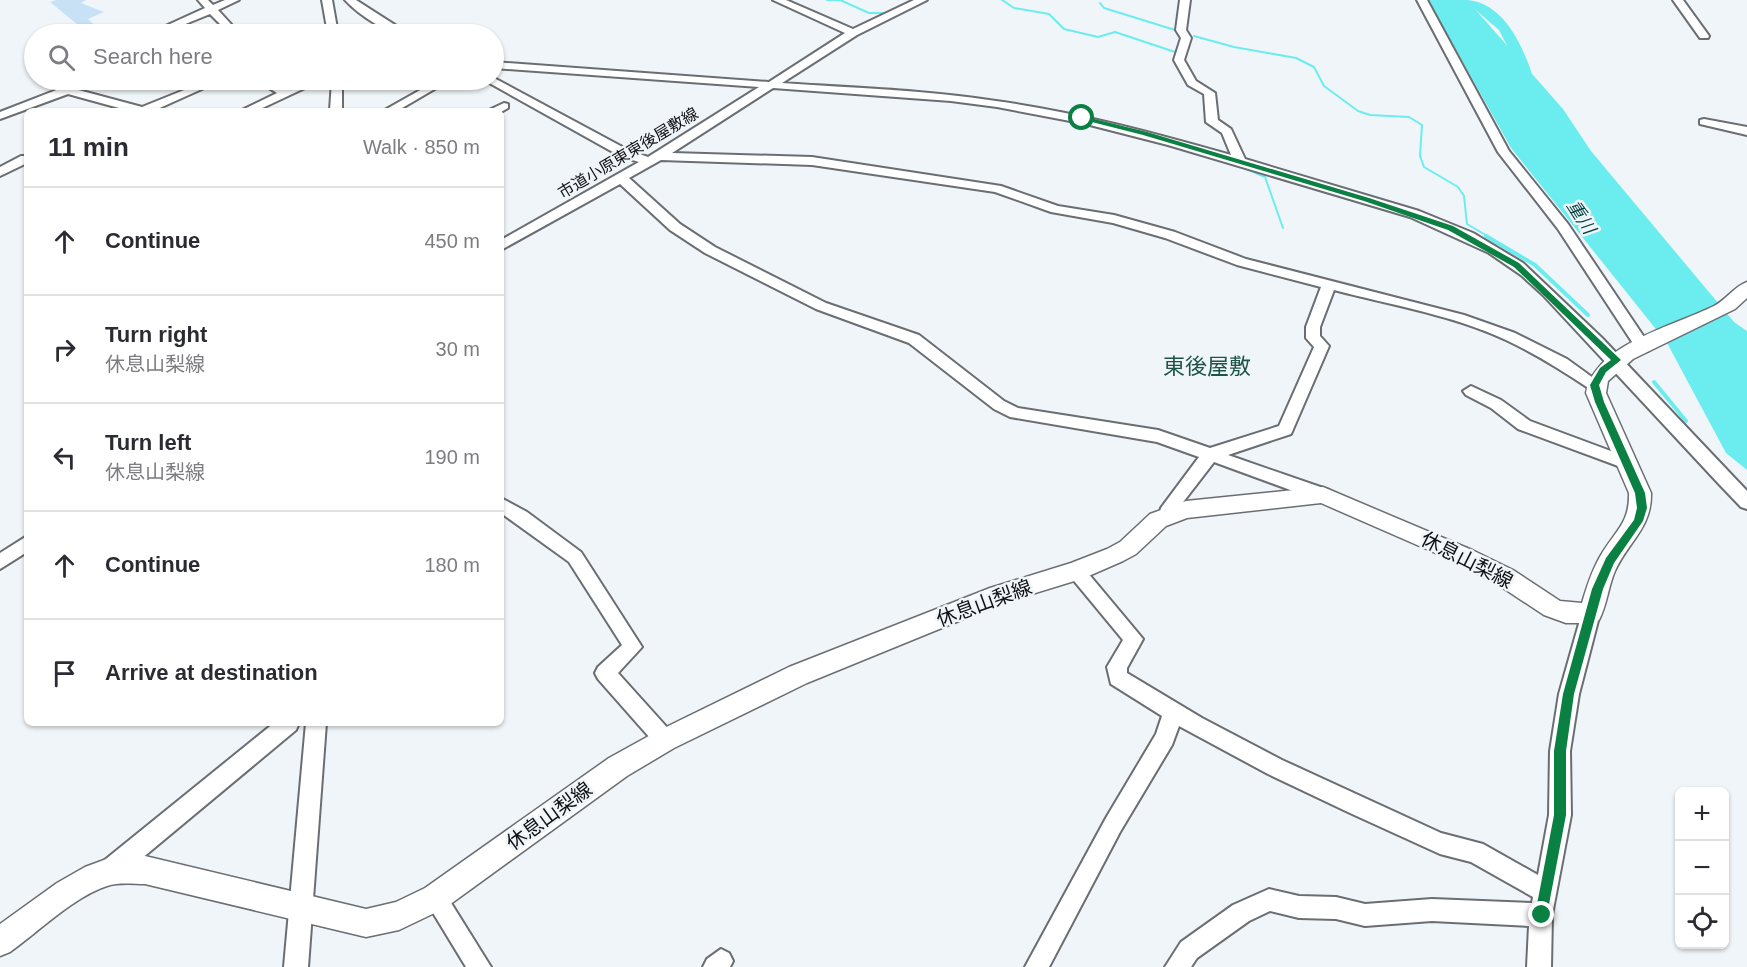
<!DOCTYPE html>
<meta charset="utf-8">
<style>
body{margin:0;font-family:Arial,"Noto Sans JP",sans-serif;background:#f2f2f3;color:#2b2b33}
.controls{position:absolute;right:18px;bottom:18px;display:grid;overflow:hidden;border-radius:9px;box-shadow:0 2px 4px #0004}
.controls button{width:54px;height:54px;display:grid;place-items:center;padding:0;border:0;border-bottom:2px solid #e1e1e2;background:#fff;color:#2b2b33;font:30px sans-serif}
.stop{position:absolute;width:18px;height:18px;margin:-14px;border:4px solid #0b8043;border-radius:50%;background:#fff}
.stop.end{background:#0b8043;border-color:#fff;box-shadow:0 2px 6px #0008}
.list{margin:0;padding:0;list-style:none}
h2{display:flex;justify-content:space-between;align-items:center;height:78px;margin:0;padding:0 24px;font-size:26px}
h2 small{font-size:20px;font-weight:400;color:#7c7c81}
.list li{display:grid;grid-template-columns:39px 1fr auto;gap:18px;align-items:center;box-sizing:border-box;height:108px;padding:0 24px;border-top:2px solid #e1e1e2}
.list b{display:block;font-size:22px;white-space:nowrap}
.list p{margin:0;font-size:20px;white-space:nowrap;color:#7c7c81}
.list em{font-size:20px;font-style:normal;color:#7c7c81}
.icon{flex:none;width:33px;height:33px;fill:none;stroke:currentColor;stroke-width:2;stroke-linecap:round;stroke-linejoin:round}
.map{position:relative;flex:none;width:1747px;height:967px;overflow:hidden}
.search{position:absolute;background:#fff;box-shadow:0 2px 4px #0004;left:24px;top:24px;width:480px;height:66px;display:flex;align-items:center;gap:15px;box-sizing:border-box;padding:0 21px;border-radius:33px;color:#7c7c81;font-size:22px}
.panel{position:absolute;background:#fff;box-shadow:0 2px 4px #0004;left:24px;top:108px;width:480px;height:618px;border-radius:9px}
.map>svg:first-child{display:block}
.green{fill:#c9e1f5}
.water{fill:#6bedef}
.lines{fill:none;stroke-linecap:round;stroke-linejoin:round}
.stream-far1{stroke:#6bedef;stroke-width:2}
.stream{stroke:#6bedef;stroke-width:4}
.river{fill:#6bedef;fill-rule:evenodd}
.minor-casing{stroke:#6a6e72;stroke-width:4}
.major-casing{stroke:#6a6e72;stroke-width:3}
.minor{fill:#fff;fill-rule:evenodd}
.major{fill:#fff;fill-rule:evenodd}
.route{fill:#0b8043}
.labels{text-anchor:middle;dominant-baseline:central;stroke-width:5;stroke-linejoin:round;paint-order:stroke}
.far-street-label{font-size:16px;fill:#0f1012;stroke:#f0f5f9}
.far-water-label{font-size:18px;font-style:italic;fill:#003f40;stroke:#f0f5f9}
.street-label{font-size:20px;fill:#0f1012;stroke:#f0f5f9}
.quarter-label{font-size:22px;fill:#1e5448;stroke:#f0f5f9}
</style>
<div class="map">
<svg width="1747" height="967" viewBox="0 0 1747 967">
<rect width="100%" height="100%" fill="#f0f5f9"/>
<!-- green -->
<polygon class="green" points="56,0 86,0 81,3 104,12 88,19 99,29 90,34 51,34 78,25 50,2"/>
<!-- water -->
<polygon class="water" points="1428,0 1467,0 1563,109 1591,151 1734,322 1747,331 1747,470 1726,453 1667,343 1511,148"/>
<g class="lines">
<!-- stream-far1 -->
<g class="stream-far1">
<polyline points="827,0 840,0"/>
<polyline points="840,0 869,13 887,13"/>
<polyline points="1002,0 1014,8 1049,14 1064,29 1098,37 1115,32 1178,53 1177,56"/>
<polyline points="1100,3 1104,8 1175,30"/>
<polyline points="1194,36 1234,47 1296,58 1314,67 1324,86 1358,111 1370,115 1409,117 1422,125 1420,156 1424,167 1458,187 1464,196 1467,224 1489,237"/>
<polyline points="1237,165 1265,177 1283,228"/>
</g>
<!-- stream -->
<g class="stream">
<polyline points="1486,236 1535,265 1588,315"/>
<polyline points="1654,382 1686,421"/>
</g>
<!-- river -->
<path class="river" d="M1464,0C1506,0 1527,54 1536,88L1534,91H1524L1522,88L1515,61L1499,30Z"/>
<defs>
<g id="minor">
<polygon points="198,0 208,0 213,5 225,0 239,0 218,10 240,34 230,34 210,14 161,34 148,34 205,8"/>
<polygon points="322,0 332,0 338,34 328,34"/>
<path d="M345,0H356L409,34C389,36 359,15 345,0Z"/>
<path d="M773,0H786L853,29L914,0H927L857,35L782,83C854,88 925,90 996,101C1076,112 1154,133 1231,155L1222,133L1206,122L1204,94L1188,85L1174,60L1181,38L1176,30L1180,0H1190L1186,30L1191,38L1184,60L1196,81L1215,93L1218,120L1231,129L1245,159L1419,211L1473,233L1523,263L1602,338L1747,491V509L1741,507L1719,484L1543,295L1521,275L1489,253L1410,217L1168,145L1086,124L997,107L951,101L773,88L672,153L812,157L1001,186L1058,206L1114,215L1175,232L1246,259L1464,315L1515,333L1567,359L1603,385L1595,390L1590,389C1563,371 1536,354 1506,340C1453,315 1391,305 1334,290L1320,327V336L1329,346L1291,434L1228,455L1329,490L1331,495L1329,500L1323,502L1214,462L1177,510L1173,521H1161L1159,516L1161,508L1199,457L1157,442L1010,417L994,409L909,343L816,309L705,253L670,230L620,184L501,250V240L639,162L620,156L484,80L494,78L628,150L648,157L759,87L494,68V62L769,82L845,33ZM661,160L812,165L995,192L1051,212L1113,223L1165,238L1237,265L1321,287L1306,327V338L1314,347L1279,426L1210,448L1158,430L1018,408L1004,401L919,335L826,303L715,247L680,224L629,178Z"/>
<polygon points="1417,0 1427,0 1509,151 1568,224 1648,343 1650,347 1648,351 1638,351 1558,229 1498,152"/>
<polygon points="1673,0 1683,0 1709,36 1708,38 1700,38"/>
<polygon points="47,80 59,80 71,88 142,107 209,80 222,80 153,111 130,111 68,94 0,119 0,112 59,89"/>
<polygon points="256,80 268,80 286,89 309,80 322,80 256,111 240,111 277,93"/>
<polygon points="332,80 342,80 342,111 330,111"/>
<polygon points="438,80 450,80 397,111 383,111"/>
<polygon points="504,103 508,104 508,108 501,112 487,111"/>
<polygon points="1704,119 1747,127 1747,135 1700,124 1700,120"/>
<polygon points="21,156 27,156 27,163 0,176 0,167"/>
<polygon points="1471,386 1501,400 1530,421 1635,460 1637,464 1629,470 1518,429 1491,408 1466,395 1463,391"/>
<polygon points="501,498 527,512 581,552 642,647 618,673 672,733 675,740 672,747 665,749 658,747 598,679 595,673 598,667 622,645 569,562 501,513"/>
<polygon points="27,536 27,552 0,569 0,553"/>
<polygon points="1076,564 1082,566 1143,639 1127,668 1127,673 1202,718 1282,760 1441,833 1483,844 1538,875 1549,815 1550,751 1559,694 1582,613 1585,607 1591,605 1597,607 1600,613 1579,694 1570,751 1571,815 1552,915 1551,967 1527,967 1529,926 1432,921 1365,926 1336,919 1299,918 1270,911 1249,921 1197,958 1191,967 1165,967 1181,942 1233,905 1269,889 1299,896 1336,897 1365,904 1432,899 1532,903 1533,897 1471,862 1440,854 1350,813 1268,774 1179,726 1172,745 1120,832 1049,967 1025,967 1106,818 1156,734 1162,716 1111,684 1107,667 1123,640 1070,576 1067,571 1070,566"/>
<polygon points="274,723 299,723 296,730 117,879 109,882 101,879 98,871 101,863"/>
<polygon points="306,723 326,723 308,967 284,967"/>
<polygon points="435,887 443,890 491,967 466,967 424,898 427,890"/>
<polygon points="721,949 729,953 733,961 730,967 703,967 707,959"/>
</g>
<path id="major" d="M1747,282V298L1735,309L1633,359L1608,381L1606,393L1651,493C1652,528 1628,542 1615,571C1608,587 1607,605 1599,620L1591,623H1566L1544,615L1497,584L1456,562L1321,503L1187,518L1166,526L1136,554L1123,561L1084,578L1003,603L807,683L674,748L627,776L445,908L399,930L366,937L145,884C133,884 119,882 107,886C75,896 38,932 10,952L0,956V924L57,883L85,867L112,857L145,856L366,909L396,902L425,888L609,758L656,732L789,667L990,588L1071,563L1107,549L1120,542L1150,514L1186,501L1323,487L1472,550L1513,570L1560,601L1582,603C1587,586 1592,570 1601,555C1615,531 1630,523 1629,493L1586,393C1595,344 1674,326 1714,306C1726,300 1735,286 1747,282Z"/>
</defs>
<!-- minor casing -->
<use href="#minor" class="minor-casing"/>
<!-- major casing -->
<use href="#major" class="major-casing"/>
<!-- minor -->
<use href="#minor" class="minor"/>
<!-- major -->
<use href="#major" class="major"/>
</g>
<!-- route -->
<polygon class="route" points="1082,116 1147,132 1369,198 1453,226 1519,263 1621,360 1606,372 1599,385 1604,402 1645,493 1647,508 1643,521 1614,563 1603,589 1574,694 1566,751 1566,815 1546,920 1542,922 1535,915 1554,815 1554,751 1563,694 1592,589 1606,558 1634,520 1637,508 1635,493 1595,402 1590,385 1600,368 1611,360 1514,267 1448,230 1364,201 1143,135 1080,119"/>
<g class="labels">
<!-- far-street labels -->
<g class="far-street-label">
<text transform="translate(628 153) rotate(-31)">市道小原東東後屋敷線</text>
</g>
<!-- far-water labels -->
<g class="far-water-label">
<text transform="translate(1581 217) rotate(57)">重川</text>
</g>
<!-- street labels -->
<g class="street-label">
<text transform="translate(1467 560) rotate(27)">休息山梨線</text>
<text transform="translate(984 603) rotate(-20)">休息山梨線</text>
<text transform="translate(549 816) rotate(-36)">休息山梨線</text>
</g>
<!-- quarter labels -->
<g class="quarter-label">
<text x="1207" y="366">東後屋敷</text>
</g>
</g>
</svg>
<div class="controls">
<button>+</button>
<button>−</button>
<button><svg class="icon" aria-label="locate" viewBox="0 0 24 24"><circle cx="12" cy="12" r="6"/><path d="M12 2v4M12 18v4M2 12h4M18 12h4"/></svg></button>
</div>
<div class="stop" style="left:1082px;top:118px"></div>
<div class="stop end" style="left:1542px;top:915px"></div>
<div class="search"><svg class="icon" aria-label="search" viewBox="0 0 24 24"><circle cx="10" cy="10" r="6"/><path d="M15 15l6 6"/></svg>Search here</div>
<section class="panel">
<h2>11 min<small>Walk · 850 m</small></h2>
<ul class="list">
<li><svg class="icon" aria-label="ahead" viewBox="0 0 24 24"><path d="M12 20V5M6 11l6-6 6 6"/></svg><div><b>Continue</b></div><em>450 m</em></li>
<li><svg class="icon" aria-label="right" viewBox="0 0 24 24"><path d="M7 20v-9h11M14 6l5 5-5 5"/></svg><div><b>Turn right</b><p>休息山梨線</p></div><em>30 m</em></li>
<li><svg class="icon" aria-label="left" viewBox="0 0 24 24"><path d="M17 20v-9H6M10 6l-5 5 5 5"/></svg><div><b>Turn left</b><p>休息山梨線</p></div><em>190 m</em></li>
<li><svg class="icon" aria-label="ahead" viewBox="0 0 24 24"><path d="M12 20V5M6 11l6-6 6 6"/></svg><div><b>Continue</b></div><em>180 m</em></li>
<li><svg class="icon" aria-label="arrive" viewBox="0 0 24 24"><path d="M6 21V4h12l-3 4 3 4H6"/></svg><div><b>Arrive at destination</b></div></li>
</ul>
</section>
</div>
